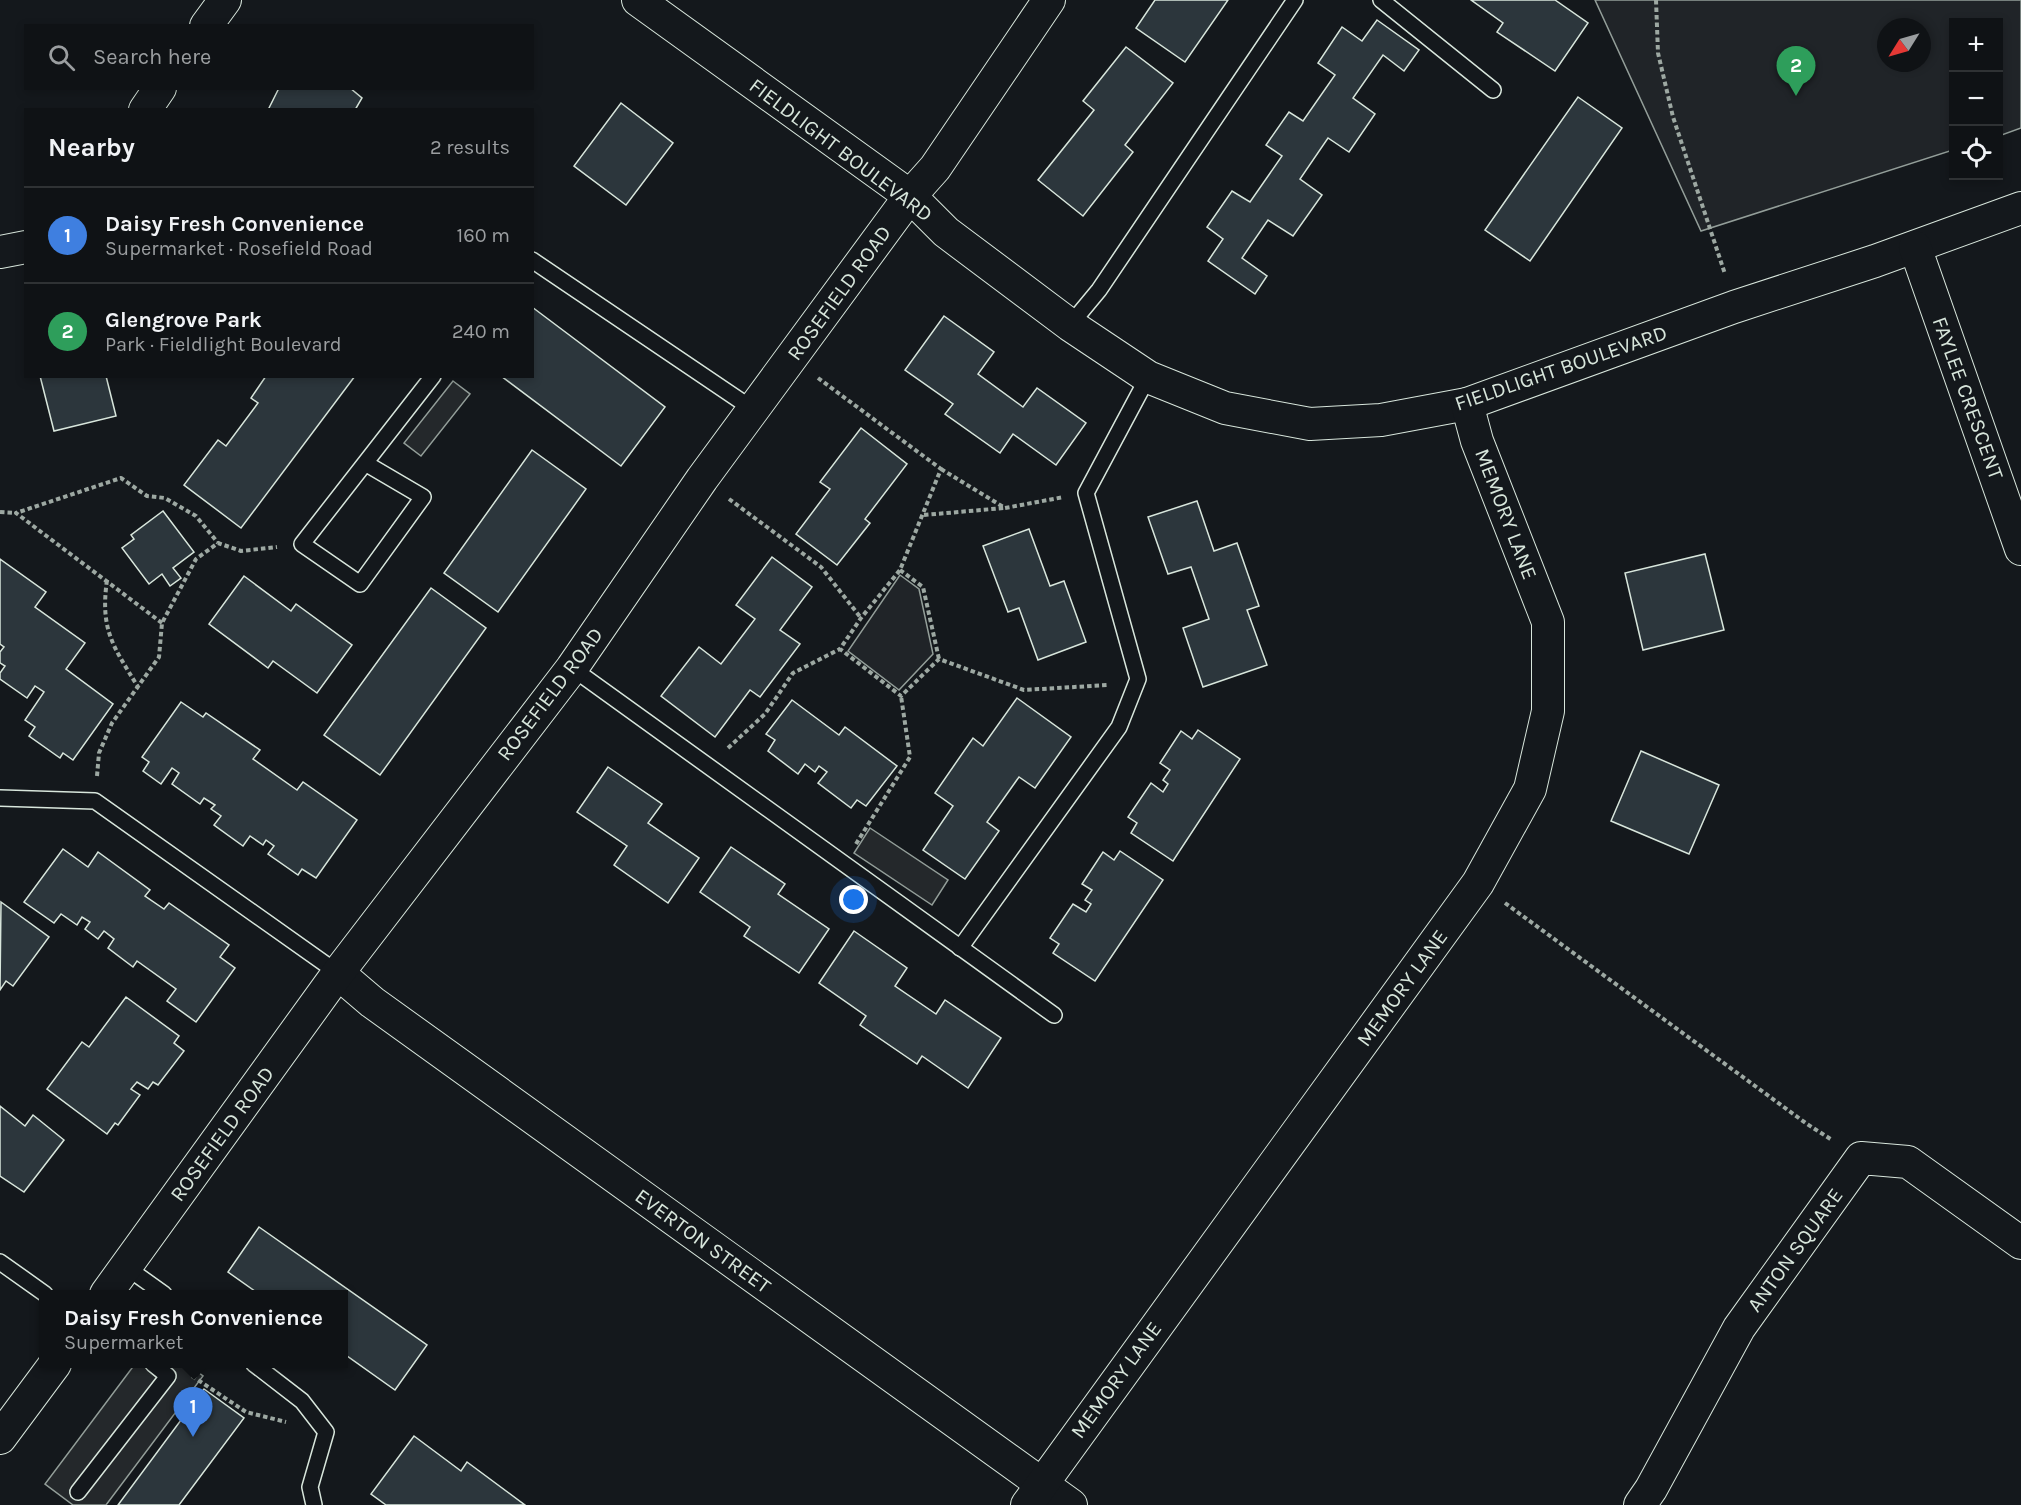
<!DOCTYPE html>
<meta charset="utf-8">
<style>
body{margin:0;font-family:Karla,sans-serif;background:#1d2022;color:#f1f3f6}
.controls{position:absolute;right:18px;top:18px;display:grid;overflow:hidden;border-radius:0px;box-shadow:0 3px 9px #0003}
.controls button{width:54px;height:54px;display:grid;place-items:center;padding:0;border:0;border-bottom:2px solid #2f3234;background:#0f1215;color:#f1f3f6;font:30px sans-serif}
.compass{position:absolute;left:1877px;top:18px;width:54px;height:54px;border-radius:50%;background:#0f1215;box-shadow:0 3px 9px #0003;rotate:233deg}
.you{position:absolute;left:854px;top:900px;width:21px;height:21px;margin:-15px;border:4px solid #fff;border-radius:50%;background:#1a73e8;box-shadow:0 0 0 9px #1a73e833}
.badge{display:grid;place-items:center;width:39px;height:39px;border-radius:50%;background:#ffb74d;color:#fff;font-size:20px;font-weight:700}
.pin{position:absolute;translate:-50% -50px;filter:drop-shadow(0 2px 3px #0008)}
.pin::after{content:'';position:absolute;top:32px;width:21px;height:18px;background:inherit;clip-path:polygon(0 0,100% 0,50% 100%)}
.popup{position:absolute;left:39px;top:1290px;width:309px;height:78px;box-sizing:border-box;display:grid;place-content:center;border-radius:0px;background:#0f1215;filter:drop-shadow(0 2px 4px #0005);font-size:20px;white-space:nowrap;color:#9b9ea0}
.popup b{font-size:22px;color:#f1f3f6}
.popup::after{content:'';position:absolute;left:50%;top:100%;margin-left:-12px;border:12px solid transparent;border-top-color:#0f1215}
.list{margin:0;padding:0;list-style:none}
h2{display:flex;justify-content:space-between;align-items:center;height:78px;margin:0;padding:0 24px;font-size:26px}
h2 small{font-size:20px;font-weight:400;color:#9b9ea0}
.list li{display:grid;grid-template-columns:39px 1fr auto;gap:18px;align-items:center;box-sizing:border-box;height:96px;padding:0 24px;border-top:2px solid #2f3234}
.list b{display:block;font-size:22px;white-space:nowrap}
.list p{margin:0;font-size:20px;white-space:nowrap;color:#9b9ea0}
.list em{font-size:20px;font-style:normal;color:#9b9ea0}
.icon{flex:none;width:33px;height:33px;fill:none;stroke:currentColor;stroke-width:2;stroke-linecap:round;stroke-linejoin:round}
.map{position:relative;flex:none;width:2021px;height:1505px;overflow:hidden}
.search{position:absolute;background:#0f1215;box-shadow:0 3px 9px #0003;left:24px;top:24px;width:510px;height:66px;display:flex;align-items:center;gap:15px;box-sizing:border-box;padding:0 21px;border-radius:0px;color:#9b9ea0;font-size:22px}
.panel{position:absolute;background:#0f1215;box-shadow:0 3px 9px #0003;left:24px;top:108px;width:510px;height:270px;border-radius:0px}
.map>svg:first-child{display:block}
.green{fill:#202428;stroke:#939e99;stroke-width:1.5;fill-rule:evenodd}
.parking{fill:#24282b;stroke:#939e99;stroke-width:1.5}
.building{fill:#2c363c;stroke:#d8e6dc;stroke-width:1.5}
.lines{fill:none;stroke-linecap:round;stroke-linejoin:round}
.lane-casing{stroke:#d8e6dc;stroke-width:18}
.street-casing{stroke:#d8e6dc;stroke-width:34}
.path{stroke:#9da8a2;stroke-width:4;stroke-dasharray:4.5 3;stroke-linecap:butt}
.lane{stroke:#14181c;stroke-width:15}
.street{stroke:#14181c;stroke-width:32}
.labels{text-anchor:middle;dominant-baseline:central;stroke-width:4.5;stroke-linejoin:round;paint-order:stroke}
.street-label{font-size:21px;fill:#d8e6dc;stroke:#14181c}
</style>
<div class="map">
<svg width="2021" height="1505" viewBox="0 0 2021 1505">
<rect width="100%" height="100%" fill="#14181c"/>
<!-- green -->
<g class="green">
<path d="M1595,0H2021V128L1999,136L1998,22H1954L1953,150L1701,231ZM1886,27H1922V63H1886Z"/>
<polygon points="900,575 919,589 933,654 899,690 848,651"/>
</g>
<!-- parking -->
<g class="parking">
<polygon points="453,381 470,394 421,456 404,443"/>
<polygon points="870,828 948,880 932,905 854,853"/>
<polygon points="135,1364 187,1364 203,1376 106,1505 73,1505 45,1484"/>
</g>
<!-- building -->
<g class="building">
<polygon points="1155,0 1228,0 1185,62 1136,28"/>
<polygon points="1471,0 1555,0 1588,23 1555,71 1497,32 1503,23"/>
<polygon points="1377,20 1419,50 1404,71 1383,55 1353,98 1375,114 1349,152 1328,138 1300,179 1322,195 1293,236 1268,220 1242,258 1267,276 1255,294 1208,261 1223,239 1207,227 1232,191 1250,202 1282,156 1266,145 1289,112 1303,121 1335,75 1318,63 1342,27 1362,41"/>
<polygon points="1126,47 1173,83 1125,145 1133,152 1083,216 1038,180 1094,110 1083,101"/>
<polygon points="279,88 350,88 362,98 355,110 268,110"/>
<polygon points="1578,97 1622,128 1530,261 1485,230"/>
<polygon points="621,103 673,143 626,205 574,166"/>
<polygon points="532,307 665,407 621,466 501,376 532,376"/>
<polygon points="944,316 994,352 978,374 1023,407 1037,388 1086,423 1056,465 1013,434 1000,453 945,414 953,404 905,370"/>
<polygon points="40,376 106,376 116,416 54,431"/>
<polygon points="266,376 355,376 241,528 184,485 218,440 226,446 258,403 251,398"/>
<polygon points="861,428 907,464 865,519 870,523 837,565 796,534 830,489 820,482"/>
<polygon points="532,450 586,489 498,612 444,573"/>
<polygon points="1197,501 1214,551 1237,543 1259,606 1247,610 1267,665 1203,687 1183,628 1209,619 1191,567 1168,574 1148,517"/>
<polygon points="163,511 194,552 173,568 181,578 170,586 162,574 149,584 122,548 134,539 131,535"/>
<polygon points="1029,529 1050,586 1064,581 1086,642 1038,660 1019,608 1008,612 983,546"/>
<polygon points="1705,554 1724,630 1643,650 1625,573"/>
<polygon points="772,557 812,587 780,630 800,644 760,697 750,690 715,737 661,696 699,647 721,664 755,619 736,605"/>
<polygon points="0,559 46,592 35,607 85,643 66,669 113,704 73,760 63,753 60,758 29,736 35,727 25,720 44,692 35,686 27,698 0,679 0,673 5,666 0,663 0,652 4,647 0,644"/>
<polygon points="244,576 291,611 296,604 352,645 317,693 273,661 268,668 209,624"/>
<polygon points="431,588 486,628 380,775 324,735"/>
<polygon points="1017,698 1071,737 1035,788 1019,777 987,822 999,831 965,879 923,850 953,806 935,793 973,738 983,746"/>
<polygon points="792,700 839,735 845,727 897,766 866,806 857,800 851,808 818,783 827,772 819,766 815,772 805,764 798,774 768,751 775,740 766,734"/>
<polygon points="181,702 203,717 206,713 260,750 253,759 297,790 303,782 357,820 316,878 302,869 298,875 268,854 274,846 266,840 263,845 250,836 243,846 214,825 221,816 211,809 215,805 204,798 200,804 172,784 179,773 172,768 161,784 143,771 149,762 142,757"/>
<polygon points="1198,730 1240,759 1173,861 1131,833 1137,823 1128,817 1151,783 1163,792 1168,784 1163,780 1170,770 1160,763 1181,731 1192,739"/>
<polygon points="1641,751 1719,785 1689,854 1611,821"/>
<polygon points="608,767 662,804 648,823 699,858 668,903 614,865 627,846 577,812"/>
<polygon points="731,847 785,884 778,894 829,929 799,973 744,936 750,927 700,892"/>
<polygon points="63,849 88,867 98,852 150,890 145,896 164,909 169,903 229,945 220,957 235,968 196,1022 167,1001 176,989 137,961 133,967 108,948 114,939 104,931 98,939 85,929 90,922 82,917 77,925 61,914 54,923 24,902"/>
<polygon points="1120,851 1163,880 1095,981 1053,953 1059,944 1050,938 1073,904 1086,912 1091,904 1085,900 1092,890 1082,884 1103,852 1114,860"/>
<polygon points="1,902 49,937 13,986 6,981 0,990"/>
<polygon points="854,931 907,968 895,986 936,1014 945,1000 1001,1038 968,1088 922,1056 917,1064 860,1025 866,1016 819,983"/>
<polygon points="126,997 179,1036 174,1043 184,1051 158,1085 153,1082 148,1089 137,1082 131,1089 140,1095 118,1125 115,1123 107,1134 47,1089 82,1042 89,1047"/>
<polygon points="0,1106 25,1126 33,1115 64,1140 24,1192 0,1176"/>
<polygon points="259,1227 427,1345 395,1390 343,1353 343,1294 259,1294 228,1272"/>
<polygon points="204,1389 244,1418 179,1505 118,1505"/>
<polygon points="414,1436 461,1471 467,1462 525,1505 386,1505 371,1494"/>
</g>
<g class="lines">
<defs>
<g id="lane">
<polyline points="1381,0 1493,90"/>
<polyline points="532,260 754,410"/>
<polyline points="1070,325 1099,290 1295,0"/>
<polyline points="365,463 423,497 360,584 302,544 433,376"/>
<polyline points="572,668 1054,1015"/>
<polyline points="0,798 95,801 338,973"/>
<polyline points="960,948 1119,727 1138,679 1086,493 1148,377"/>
<polyline points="0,1262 45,1294"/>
<polyline points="126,1267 164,1294"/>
<polyline points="254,1364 302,1401 326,1432 310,1487 314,1505"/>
<polyline points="78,1492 168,1376 153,1364"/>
</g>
<g id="street">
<polyline points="638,0 910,196 946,232 1070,325 1148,377 1225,408 1310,424 1381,420 1467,404 1734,307 1875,261 2021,208"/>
<polyline points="206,26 225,0"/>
<polyline points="145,110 160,88"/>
<polyline points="1915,247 2021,549"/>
<polyline points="0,252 26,247"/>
<polyline points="338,973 372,1002 1071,1505"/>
<polyline points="106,1294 338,973 572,668 702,479 910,196 935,168 1049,0"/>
<polyline points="0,1438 55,1364"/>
<polyline points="1027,1505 1478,883 1530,789 1548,711 1548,622 1477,441 1467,404"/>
<polyline points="1640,1505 1651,1489 1739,1328 1861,1158 1908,1162 2021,1243"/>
</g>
</defs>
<!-- lane casing -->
<use href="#lane" class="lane-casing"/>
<!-- street casing -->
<use href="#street" class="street-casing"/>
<!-- path -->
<g class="path">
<polyline points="1656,0 1658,53 1673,117 1725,274"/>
<polyline points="818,378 941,469 900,570 861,618 840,649 901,696 939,659 1024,690 1108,685"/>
<polyline points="941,469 1005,508 1064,497"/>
<polyline points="729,499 821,567 861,618"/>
<polyline points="0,512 16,513"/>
<polyline points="924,515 1004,508"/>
<polyline points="900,570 923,587 939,659"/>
<path d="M107,580C100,630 113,646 138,687"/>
<polyline points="162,623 16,513 121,478 147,496 165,498 196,516 218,543"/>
<polyline points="728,748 765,714 793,673 840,649"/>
<polyline points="97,776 99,753 112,723 159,657 162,623 196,559 218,543 241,551 277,547"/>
<polyline points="856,844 910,757 901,696"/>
<polyline points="1505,903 1807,1124 1832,1140"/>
<polyline points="192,1376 246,1412 286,1422"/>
</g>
<!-- lane -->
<use href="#lane" class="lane"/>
<!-- street -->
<use href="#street" class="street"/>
</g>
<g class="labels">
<!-- street labels -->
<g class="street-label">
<text transform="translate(841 150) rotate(37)">FIELDLIGHT BOULEVARD</text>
<text transform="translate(839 293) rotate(-54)">ROSEFIELD ROAD</text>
<text transform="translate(1561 368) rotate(-19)">FIELDLIGHT BOULEVARD</text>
<text transform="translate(1968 398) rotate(70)">FAYLEE CRESCENT</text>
<text transform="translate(1506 514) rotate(69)">MEMORY LANE</text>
<text transform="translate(550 694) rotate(-53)">ROSEFIELD ROAD</text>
<text transform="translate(1402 988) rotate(-54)">MEMORY LANE</text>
<text transform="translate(222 1134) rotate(-54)">ROSEFIELD ROAD</text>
<text transform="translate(703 1241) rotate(36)">EVERTON STREET</text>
<text transform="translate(1795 1250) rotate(-54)">ANTON SQUARE</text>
<text transform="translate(1116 1380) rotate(-54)">MEMORY LANE</text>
</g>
</g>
</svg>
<div class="controls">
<button>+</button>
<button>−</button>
<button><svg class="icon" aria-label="locate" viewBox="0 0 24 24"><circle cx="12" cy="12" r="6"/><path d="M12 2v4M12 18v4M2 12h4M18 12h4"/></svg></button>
</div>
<svg class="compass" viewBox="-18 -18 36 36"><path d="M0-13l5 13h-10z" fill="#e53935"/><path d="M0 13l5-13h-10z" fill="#9b9ea0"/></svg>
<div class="you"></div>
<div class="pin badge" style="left:193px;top:1437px;background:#3f7fe0">1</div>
<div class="popup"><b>Daisy Fresh Convenience</b>Supermarket</div>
<div class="pin badge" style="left:1796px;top:96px;background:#2e9e5b">2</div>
<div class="search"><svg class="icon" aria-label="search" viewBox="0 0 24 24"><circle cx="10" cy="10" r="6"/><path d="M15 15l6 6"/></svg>Search here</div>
<section class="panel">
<h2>Nearby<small>2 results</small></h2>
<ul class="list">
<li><span class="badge" style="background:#3f7fe0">1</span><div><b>Daisy Fresh Convenience</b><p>Supermarket · Rosefield Road</p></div><em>160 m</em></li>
<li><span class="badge" style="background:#2e9e5b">2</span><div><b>Glengrove Park</b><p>Park · Fieldlight Boulevard</p></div><em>240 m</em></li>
</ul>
</section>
</div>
